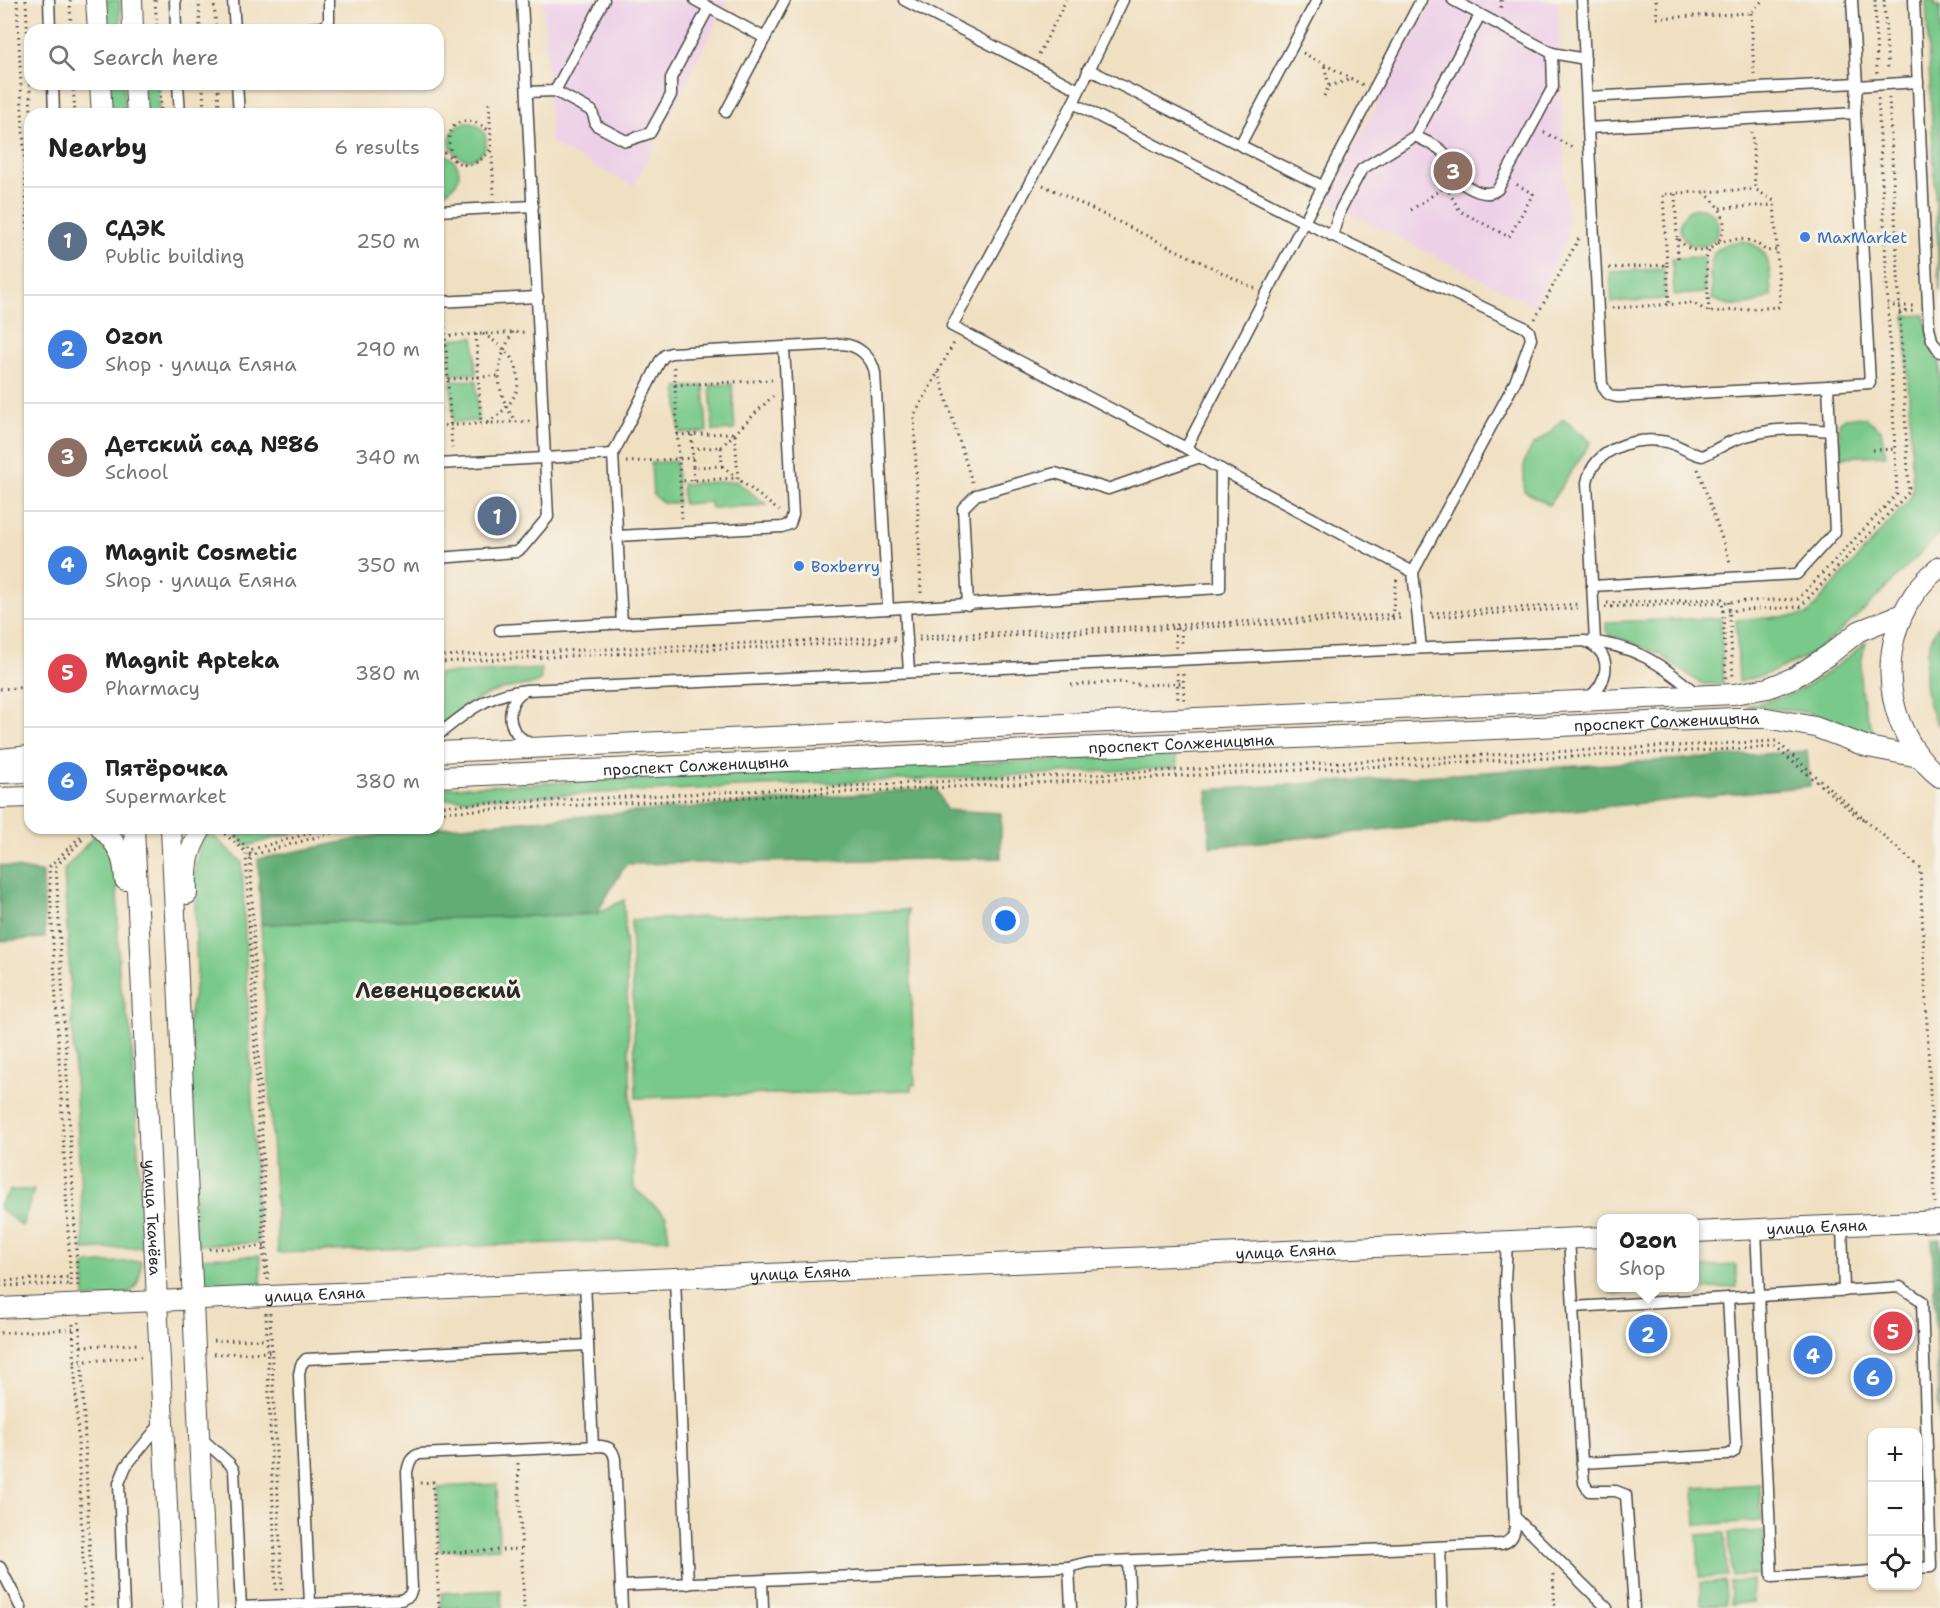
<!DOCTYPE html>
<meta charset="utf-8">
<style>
body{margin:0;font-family:"Shantell Sans",sans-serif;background:#f2f2f2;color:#222}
.controls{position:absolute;right:18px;bottom:18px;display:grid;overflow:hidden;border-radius:12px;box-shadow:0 2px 4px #0004}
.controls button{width:54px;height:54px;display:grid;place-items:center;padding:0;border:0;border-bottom:2px solid #e0e0e0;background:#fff;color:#222;font:30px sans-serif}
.you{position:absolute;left:1006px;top:921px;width:21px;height:21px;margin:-15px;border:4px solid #fff;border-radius:50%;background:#1a73e8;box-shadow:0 0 0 9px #1a73e833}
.badge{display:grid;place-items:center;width:39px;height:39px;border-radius:50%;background:#d1495b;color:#fff;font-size:20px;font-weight:700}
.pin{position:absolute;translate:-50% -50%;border:3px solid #fff;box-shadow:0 2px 6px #0006}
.popup{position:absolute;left:1597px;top:1214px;width:102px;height:78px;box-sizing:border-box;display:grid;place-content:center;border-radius:12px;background:#fff;filter:drop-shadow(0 2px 4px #0005);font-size:20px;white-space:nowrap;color:#767676}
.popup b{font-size:22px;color:#222}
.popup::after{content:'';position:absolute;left:50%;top:100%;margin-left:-12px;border:12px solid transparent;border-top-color:#fff}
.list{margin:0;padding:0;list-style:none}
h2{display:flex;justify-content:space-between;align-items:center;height:78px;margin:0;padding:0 24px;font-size:26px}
h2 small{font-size:20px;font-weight:400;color:#767676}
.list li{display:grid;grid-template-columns:39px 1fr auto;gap:18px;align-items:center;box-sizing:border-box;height:108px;padding:0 24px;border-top:2px solid #e0e0e0}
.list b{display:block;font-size:22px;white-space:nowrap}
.list p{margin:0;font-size:20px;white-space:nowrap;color:#767676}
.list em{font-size:20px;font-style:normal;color:#767676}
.icon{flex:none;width:33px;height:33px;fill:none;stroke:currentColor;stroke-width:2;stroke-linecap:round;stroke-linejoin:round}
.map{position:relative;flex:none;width:1940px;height:1608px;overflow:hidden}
.search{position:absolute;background:#fff;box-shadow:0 2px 4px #0004;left:24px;top:24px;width:420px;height:66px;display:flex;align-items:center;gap:15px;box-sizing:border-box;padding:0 21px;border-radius:18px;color:#767676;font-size:22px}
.panel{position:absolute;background:#fff;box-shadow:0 2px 4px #0004;left:24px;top:108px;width:420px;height:726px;border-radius:18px}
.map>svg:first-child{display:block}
.built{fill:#edd0e8}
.green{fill:#78c98a;stroke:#527a5a;stroke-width:1.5}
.forest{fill:#62ad76;stroke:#466c50;stroke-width:1.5}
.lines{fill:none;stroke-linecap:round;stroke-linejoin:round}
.lane-casing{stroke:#494642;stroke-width:13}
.street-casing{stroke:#494642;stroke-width:22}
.path{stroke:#494642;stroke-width:3;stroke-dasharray:1.5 4.5;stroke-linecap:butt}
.lane{stroke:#fff;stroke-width:10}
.street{stroke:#fff;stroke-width:20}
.shop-dot{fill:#3f7fe0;stroke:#f7f3e8;stroke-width:2}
.labels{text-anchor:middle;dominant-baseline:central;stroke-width:6;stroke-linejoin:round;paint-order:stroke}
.shop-label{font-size:16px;fill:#366cbe;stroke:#f7f3e8;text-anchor:start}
.street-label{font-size:16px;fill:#2b2b2b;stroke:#f7f3e8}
.district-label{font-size:22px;font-weight:bold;fill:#2b2b2b;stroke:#f7f3e8}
</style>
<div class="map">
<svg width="1940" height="1608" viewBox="0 0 1940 1608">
<rect width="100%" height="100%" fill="#f7f3e8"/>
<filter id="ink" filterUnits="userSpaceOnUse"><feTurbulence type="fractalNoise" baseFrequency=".0167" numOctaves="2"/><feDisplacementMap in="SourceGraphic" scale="12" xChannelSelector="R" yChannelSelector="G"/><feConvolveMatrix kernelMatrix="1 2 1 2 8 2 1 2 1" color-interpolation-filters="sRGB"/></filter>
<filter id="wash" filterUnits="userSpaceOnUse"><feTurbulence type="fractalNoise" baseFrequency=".008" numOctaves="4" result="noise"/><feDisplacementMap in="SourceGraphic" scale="24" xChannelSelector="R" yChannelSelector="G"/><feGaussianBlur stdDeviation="1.35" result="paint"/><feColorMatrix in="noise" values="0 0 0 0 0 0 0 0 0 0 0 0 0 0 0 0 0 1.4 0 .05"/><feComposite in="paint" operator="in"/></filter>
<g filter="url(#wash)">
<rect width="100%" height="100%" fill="#f0e0c2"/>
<!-- built -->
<g class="built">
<polygon points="543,0 728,0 634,186 551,144"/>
<polygon points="1433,0 1558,0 1561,61 1559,63 1568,237 1534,306 1325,200"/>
</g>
<!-- green -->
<g class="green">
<polygon points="106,0 120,0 121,30 107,30"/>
<polygon points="1926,0 1935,0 1935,6 1940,6 1940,291"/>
<polygon points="110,84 124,84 125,114 111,114"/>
<polygon points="144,84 158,84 159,114 146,114"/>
<circle cx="468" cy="141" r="18"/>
<path d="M438,152C464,159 467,183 441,194H438Z"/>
<circle cx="1699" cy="227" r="19"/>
<path d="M1743,241C1774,248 1769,270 1771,296C1751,307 1733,309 1712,299C1710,269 1703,243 1743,241Z"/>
<polygon points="1704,257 1705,293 1674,295 1672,258"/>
<polygon points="1664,269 1666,299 1612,302 1610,272"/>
<polygon points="1924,315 1933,350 1940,361 1940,533 1867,607 1833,638 1805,658 1764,675 1739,682 1736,620 1807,615 1910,499 1913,489 1905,316"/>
<polygon points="474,337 476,374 451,375 449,339"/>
<polygon points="476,380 478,421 453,422 451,381"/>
<polygon points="732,384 735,430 713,431 710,385"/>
<polygon points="704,386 707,432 679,433 677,387"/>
<polygon points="1855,417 1866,418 1881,430 1886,455 1841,457 1839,423 1845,418"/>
<polygon points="1563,419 1591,442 1549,505 1524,491 1524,466 1526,457 1534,444 1544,438"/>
<polygon points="676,461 678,503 664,503 653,495 651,463"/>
<polygon points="736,481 767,505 711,508 710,502 683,504 682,484"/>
<polygon points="1721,618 1723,684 1701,684 1660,654 1628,641 1611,637 1606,631 1606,622"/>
<path d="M1940,622V727C1919,698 1921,652 1940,622Z"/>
<path d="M1866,642C1855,679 1861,702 1875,736L1869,739L1834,721L1805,712L1746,706C1758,703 1771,701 1783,697C1815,685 1840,663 1866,642Z"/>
<path d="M542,669L540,681L535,684C491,688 470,700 438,730V674Z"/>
<polygon points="1176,754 1177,768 438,800 438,788"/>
<polygon points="228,828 309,828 247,846"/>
<polygon points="209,832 242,862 258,1243 196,1245 187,1029 197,977 194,870 201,842"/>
<polygon points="95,835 108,849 117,878 119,979 131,1033 144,1247 84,1250 64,870"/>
<polygon points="624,900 634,1188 666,1216 669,1239 278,1253 261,924 596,914"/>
<polygon points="908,910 915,1085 911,1085 911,1090 636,1098 631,920"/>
<polygon points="11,1190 34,1190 22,1226 0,1209 0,1202"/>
<path d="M260,1256L262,1292H209C197,1284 197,1271 196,1258Z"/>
<path d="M141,1261C141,1303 119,1295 85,1299L84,1264Z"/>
<polygon points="1736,1265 1737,1287 1612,1294 1611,1288 1694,1288 1695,1267"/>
<polygon points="497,1484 499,1548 440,1551 437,1487"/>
<polygon points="1760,1484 1762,1521 1696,1525 1694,1488"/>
<polygon points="1763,1531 1766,1574 1732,1576 1729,1533"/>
<polygon points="1725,1533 1727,1576 1699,1577 1697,1535"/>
<polygon points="1752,1580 1753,1602 1731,1604 1730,1581"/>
<polygon points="1725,1581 1726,1604 1701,1605 1700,1583"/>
<polygon points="501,1590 502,1608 442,1608 442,1593"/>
</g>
<!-- forest -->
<g class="forest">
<polygon points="1807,751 1810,786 1210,847 1207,790"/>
<polygon points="936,788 946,810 1001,813 1001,858 626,864 596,914 261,924 258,859 397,831"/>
<polygon points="0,865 43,873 45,938 0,941"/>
<polygon points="1940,1239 1940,1437 1932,1240"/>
</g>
</g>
<g filter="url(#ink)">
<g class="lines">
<defs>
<g id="lane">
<polyline points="49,0 50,30"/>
<polyline points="175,0 176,30"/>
<polyline points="233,0 235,30"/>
<polyline points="695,0 765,38"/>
<polyline points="904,0 1079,90"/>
<polyline points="1123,0 1073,103 952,326 1186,448 1211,464 1413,572 1421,648"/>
<polyline points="1582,0 1588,128"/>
<polyline points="1914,0 1929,327 1932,340 1940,352"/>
<polyline points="287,30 324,27 329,21 329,0"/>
<polyline points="1552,53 1585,59"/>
<polyline points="1088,69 1322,186"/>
<polyline points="53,84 54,114"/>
<polyline points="178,84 180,114"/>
<polyline points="237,84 239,114"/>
<polyline points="1857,86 1918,82"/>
<polyline points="555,91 604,0"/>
<polyline points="527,92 555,91 592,111 596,125 626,141 650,133 671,95 671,78 709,7"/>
<polyline points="1587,97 1857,83"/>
<polyline points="1073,103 1304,222 1186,448"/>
<polyline points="726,112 785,0"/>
<path d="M1415,136C1424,141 1442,147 1446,156C1449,163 1446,170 1450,176C1464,184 1484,201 1498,189L1553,87L1552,53L1453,0"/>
<polyline points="1240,145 1317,0"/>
<polyline points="438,211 533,206"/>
<polyline points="1332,236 1341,208 1362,169 1415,136 1480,15"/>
<polyline points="438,302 538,297"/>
<path d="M1828,386L1618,397C1608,396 1606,393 1602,384L1588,128L1855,113"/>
<polyline points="438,464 613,454"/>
<polyline points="618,536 782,527 790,524 793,515 784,347"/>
<polyline points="438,558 516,552 522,548 548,517 522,0"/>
<polyline points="1413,572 1515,382 1531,339 1529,331 1524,327 1304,222 1421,0"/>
<polyline points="1592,586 1797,574 1835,532 1828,386 1870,383 1855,113 1857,86 1852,0"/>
<polyline points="968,605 963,508 976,495 1055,473 1108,489 1200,457"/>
<polyline points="905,609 909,672"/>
<path d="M622,624L613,454L660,361L665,355L671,353L842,344C858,345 872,357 875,373L888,609L1220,588L1221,469"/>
<polyline points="500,630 888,609"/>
<path d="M1587,642C1615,655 1608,683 1587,699"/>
<path d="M1595,642L1587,482C1594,448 1636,436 1667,442C1679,445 1689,453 1702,456C1712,452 1721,446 1732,441C1763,428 1796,427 1830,431"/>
<path d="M524,691C509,699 506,721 517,734C522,740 528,742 534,745"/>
<path d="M438,735C466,712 488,694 526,690L1584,641C1633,644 1662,664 1698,695"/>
<polyline points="1842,1225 1844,1291"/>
<polyline points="1756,1229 1772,1577 1872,1571"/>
<polyline points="1569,1238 1582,1463 1727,1455 1734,1452 1736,1444 1728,1298 1573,1307"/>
<polyline points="675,1279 688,1584"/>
<polyline points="585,1283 593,1447"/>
<polyline points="1728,1298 1900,1287 1922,1301 1931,1567 1918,1568"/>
<polyline points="200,1437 229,1463 234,1470 241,1608"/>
<polyline points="1582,1463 1584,1483 1589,1491 1616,1491 1626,1495 1634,1608"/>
<polyline points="1515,1517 1607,1608"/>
<polyline points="1440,1547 1442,1608"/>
<polyline points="1128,1561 1130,1608"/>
<polyline points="0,1567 21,1608"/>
<path d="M1069,1567L1089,1562L1501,1544C1510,1542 1514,1537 1515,1527L1505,1283L1507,1241"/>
<polyline points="762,1581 763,1608"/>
<polyline points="621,1586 1069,1567 1071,1608"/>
<polyline points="310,1604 299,1374 301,1365 306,1359 588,1345"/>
<path d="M241,1607L401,1600L409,1596L412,1589L407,1472C409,1463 410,1458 419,1454L601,1446C610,1447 613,1450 615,1459L622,1608"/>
<polyline points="124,1608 119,1483 126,1466 162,1422"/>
</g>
<g id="street">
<polyline points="96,0 98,30"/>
<polyline points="132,0 133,30"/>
<polyline points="100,84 102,114"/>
<polyline points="135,84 137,114"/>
<path d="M1940,567C1885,610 1876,689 1912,746C1920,758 1929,769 1940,777"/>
<polyline points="438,752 1734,694 1768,688 1795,677 1830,654 1859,631 1902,614"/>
<polyline points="0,759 30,756"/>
<polyline points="0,773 30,772"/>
<path id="s1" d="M438,777L1735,718H1767L1815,727L1868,747L1919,757"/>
<polyline points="0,798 30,797"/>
<path d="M101,828C118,844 124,857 125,880"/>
<path id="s2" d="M134,828L172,1608"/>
<polyline points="171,828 207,1608"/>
<path d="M187,894C186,867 187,852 202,828"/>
<path id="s3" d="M1694,1232L1940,1221"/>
<path id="s4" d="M0,1308L1602,1237"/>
</g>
</defs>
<!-- lane casing -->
<use href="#lane" class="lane-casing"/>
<!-- street casing -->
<use href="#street" class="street-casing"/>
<!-- path -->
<g class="path">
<polyline points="17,0 30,280"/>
<polyline points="26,0 31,114"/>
<polyline points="70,0 71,30"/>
<polyline points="155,0 157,30"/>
<polyline points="199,0 200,30"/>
<polyline points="214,0 216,30"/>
<polyline points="1501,0 1501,10"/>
<polyline points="1656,0 1657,18 1751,13 1763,0"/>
<polyline points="1875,0 1877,73"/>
<polyline points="1884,0 1888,70"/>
<polyline points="1751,13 1754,74"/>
<polyline points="1303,53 1363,85"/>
<polyline points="1039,54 1066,0"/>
<polyline points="73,84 75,114"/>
<polyline points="160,84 161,114"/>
<polyline points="203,84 204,114"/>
<polyline points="218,84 219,114"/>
<polyline points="1329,86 1352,79"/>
<polyline points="1324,96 1329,86 1324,64"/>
<polyline points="489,103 494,194"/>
<polyline points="1544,132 1575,149"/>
<path d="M438,150C446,152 448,156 455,161C469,170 482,161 490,150"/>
<path d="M455,161C437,128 463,107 490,132"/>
<polyline points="1043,185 1256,289"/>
<polyline points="1449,192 1460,211 1509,237 1533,194 1516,184"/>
<polyline points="1675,194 1677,237"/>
<polyline points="1720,208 1774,205"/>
<polyline points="1411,210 1443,188"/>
<path d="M1718,243C1737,237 1752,237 1766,251L1777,250"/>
<path d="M1678,258L1677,237C1704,275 1751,226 1704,193"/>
<polyline points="1667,265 1669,305"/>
<polyline points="1609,268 1667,265 1663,194 1755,189"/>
<polyline points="1887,306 1915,306"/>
<polyline points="1612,308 1693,303 1709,312 1778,307 1780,303 1774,201 1755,189 1752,132"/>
<polyline points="1709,312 1706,259 1710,249"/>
<polyline points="1899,312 1915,311"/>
<polyline points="444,315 452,449"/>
<polyline points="1535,319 1579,238"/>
<path d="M513,332C494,365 494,390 516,422"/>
<polyline points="476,334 481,424"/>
<path d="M483,334C528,359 531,397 486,423"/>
<polyline points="438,336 526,332"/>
<polyline points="674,367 682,519"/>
<polyline points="938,372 972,482"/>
<polyline points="448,379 498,376"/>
<polyline points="675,385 772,380"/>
<polyline points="438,426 531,421"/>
<polyline points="677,435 735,433 738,478 680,481"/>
<polyline points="692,435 693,467 722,466 721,447 692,449"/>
<polyline points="721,447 773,396"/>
<polyline points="1873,450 1896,449"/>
<polyline points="626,462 693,458"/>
<polyline points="722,466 779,511"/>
<polyline points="693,467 694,480"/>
<polyline points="1698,469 1731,565"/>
<polyline points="921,593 914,416 954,343"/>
<polyline points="1729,602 1733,678"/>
<polyline points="1607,603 1722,599 1723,611"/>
<polyline points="1605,607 1798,599 1897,494 1878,98"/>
<polyline points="1431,613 1580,604"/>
<polyline points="1392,617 1397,578"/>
<polyline points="1432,617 1581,608"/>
<polyline points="1181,629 1182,646"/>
<polyline points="919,636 1175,625"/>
<polyline points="919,640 1404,618"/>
<polyline points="1176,648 1175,625 1403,614"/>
<polyline points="438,656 895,637"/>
<polyline points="438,662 895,641"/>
<polyline points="1177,673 1178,702"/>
<polyline points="1183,674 1184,700"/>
<polyline points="1726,678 1723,611 1800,607 1909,492 1889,97"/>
<polyline points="1071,685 1122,682 1143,685 1183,683"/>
<polyline points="0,689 30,687"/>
<polyline points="438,806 1776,741 1920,868 1935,1203"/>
<polyline points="438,812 1775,747 1860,818 1865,819"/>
<polyline points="224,828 250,850"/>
<polyline points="220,830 246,852 265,1279"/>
<polyline points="249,856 349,828"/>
<polyline points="209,1249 265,1247"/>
<polyline points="268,1280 250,850 327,828"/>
<polyline points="0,1281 71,1277"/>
<polyline points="0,1286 71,1284"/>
<polyline points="71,1286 49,867 83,834"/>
<polyline points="78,1286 56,866 85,837"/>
<polyline points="266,1313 276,1591"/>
<polyline points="270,1313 282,1591"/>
<polyline points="79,1322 81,1346 140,1344"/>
<polyline points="73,1324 85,1608"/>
<polyline points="0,1333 73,1329"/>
<polyline points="213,1341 265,1339"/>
<polyline points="81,1346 92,1608"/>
<polyline points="214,1354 272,1352"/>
<polyline points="74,1362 141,1357"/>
<polyline points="518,1463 524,1608"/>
<polyline points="420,1483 433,1482 439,1608"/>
<polyline points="436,1553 521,1549"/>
<polyline points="1553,1574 1555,1608"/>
</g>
<!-- lane -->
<use href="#lane" class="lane"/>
<!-- street -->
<use href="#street" class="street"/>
</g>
</g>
<!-- markers -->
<g class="shop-dot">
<circle cx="1805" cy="237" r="6"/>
<circle cx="799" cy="566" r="6"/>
</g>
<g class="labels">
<!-- shop labels -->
<g class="shop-label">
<text x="1817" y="237">MaxMarket</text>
<text x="811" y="566">Boxberry</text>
</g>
<!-- street labels -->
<g class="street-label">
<text stroke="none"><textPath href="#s1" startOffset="1230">проспект Солженицына</textPath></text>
<text stroke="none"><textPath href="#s1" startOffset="744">проспект Солженицына</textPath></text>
<text stroke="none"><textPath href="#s1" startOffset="258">проспект Солженицына</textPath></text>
<text stroke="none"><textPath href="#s2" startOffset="390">улица Ткачёва</textPath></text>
<text stroke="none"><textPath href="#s3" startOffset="123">улица Еляна</textPath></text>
<text stroke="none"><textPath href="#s4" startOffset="1287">улица Еляна</textPath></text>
<text stroke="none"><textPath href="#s4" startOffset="801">улица Еляна</textPath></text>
<text stroke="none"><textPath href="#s4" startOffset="315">улица Еляна</textPath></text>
</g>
<!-- district labels -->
<g class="district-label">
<text x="438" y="990">Левенцовский</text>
</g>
</g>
</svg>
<div class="controls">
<button>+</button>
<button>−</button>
<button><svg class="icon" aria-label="locate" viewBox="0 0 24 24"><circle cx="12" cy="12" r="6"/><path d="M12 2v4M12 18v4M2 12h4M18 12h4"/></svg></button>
</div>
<div class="you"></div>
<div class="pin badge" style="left:497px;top:516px;background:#5c6f8a">1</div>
<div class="pin badge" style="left:1648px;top:1334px;background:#3f7fe0">2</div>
<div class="popup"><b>Ozon</b>Shop</div>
<div class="pin badge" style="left:1453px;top:171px;background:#8d6e63">3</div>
<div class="pin badge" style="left:1813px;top:1355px;background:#3f7fe0">4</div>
<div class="pin badge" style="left:1893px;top:1331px;background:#e0444e">5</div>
<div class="pin badge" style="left:1873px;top:1377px;background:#3f7fe0">6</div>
<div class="search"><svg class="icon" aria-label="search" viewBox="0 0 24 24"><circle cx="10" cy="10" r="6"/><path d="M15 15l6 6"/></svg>Search here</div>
<section class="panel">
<h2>Nearby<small>6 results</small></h2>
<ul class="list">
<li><span class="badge" style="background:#5c6f8a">1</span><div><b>СДЭК</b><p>Public building</p></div><em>250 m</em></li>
<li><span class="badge" style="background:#3f7fe0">2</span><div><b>Ozon</b><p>Shop · улица Еляна</p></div><em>290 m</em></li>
<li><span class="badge" style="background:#8d6e63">3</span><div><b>Детский сад №86</b><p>School</p></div><em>340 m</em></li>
<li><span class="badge" style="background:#3f7fe0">4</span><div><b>Magnit Cosmetic</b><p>Shop · улица Еляна</p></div><em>350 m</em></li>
<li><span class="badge" style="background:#e0444e">5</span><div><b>Magnit Apteka</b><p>Pharmacy</p></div><em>380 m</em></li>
<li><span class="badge" style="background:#3f7fe0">6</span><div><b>Пятёрочка</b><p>Supermarket</p></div><em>380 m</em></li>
</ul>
</section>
</div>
